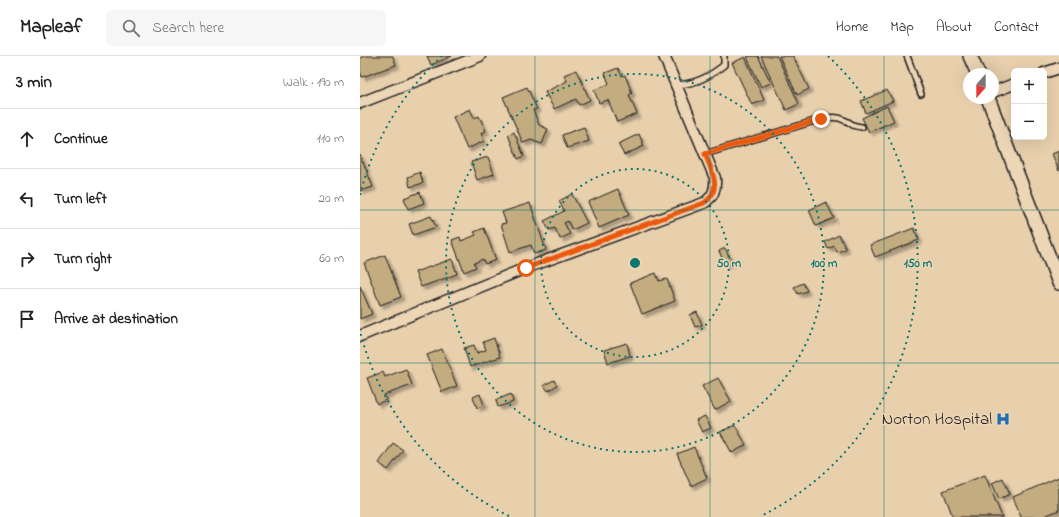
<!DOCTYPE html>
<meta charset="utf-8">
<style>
body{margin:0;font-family:"Indie Flower",sans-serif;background:#f6f6f6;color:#222}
.controls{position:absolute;right:12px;top:12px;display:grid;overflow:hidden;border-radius:6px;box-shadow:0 4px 16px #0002}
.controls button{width:36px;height:36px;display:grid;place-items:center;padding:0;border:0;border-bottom:1px solid #e0e0e0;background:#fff;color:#222;font:20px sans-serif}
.compass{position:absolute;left:603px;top:12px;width:36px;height:36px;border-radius:50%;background:#fff;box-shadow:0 4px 16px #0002;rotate:201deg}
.stop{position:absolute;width:12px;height:12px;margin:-9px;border:3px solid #ea580c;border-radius:50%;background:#fff}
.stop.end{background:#ea580c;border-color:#fff;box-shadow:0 1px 4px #0008}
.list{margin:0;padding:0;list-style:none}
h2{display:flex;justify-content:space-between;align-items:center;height:52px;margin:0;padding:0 16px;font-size:17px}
h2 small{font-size:13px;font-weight:400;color:#767676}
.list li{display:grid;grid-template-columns:26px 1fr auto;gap:12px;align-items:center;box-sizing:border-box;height:60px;padding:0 16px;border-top:1px solid #e0e0e0}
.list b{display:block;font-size:15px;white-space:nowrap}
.list em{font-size:13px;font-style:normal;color:#767676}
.icon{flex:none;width:22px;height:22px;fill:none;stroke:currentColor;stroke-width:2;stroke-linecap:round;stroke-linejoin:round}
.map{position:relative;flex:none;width:699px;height:461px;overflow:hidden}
header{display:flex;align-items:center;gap:24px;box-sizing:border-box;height:56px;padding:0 20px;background:#fff;border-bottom:1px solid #e0e0e0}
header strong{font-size:19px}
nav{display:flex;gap:22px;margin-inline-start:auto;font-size:14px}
.search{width:280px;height:36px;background:#f6f6f6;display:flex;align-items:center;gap:10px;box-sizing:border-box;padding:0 14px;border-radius:6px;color:#767676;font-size:15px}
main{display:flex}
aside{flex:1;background:#fff}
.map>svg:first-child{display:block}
.building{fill:#c3ac80;stroke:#1c1c1c;filter:url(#shadow)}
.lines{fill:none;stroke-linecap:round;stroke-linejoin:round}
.service-casing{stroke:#1c1c1c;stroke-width:8}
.minor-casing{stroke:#1c1c1c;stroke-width:13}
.tertiary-casing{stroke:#1c1c1c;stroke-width:16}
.service{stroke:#edd6b6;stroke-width:5}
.minor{stroke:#edd6b6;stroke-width:10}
.tertiary{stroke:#edd6b6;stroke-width:13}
.route{stroke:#ea580c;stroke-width:5}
.grid{fill:none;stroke:#0f766e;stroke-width:1;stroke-opacity:0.55}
.ring{fill:none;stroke:#0f766e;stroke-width:2;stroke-dasharray:2 4}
.labels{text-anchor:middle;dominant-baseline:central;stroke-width:3;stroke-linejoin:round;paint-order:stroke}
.poi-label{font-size:17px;fill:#1c1c1c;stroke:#edd6b6;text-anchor:end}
.centre{fill:#0f766e;stroke:#edd6b6;stroke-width:2}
.ring-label{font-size:12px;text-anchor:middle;font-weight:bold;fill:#0f766e;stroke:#edd6b6;stroke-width:3;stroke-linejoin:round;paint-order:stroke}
</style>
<header>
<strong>Mapleaf</strong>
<div class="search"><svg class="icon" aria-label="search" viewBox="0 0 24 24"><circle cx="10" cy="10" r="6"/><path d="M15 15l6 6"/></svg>Search here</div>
<nav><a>Home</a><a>Map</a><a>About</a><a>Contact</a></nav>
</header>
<main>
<aside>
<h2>3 min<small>Walk · 190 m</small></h2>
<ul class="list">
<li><svg class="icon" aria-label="ahead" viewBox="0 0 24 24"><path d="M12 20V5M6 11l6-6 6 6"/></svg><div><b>Continue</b></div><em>110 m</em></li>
<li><svg class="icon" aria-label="left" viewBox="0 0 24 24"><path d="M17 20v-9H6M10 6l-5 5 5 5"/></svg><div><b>Turn left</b></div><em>20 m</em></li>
<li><svg class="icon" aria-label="right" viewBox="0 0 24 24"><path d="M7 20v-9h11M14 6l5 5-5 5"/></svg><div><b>Turn right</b></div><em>60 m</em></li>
<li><svg class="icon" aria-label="arrive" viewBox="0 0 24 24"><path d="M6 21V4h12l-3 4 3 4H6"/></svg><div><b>Arrive at destination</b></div></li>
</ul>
</aside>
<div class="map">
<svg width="699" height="461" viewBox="0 0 699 461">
<defs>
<filter id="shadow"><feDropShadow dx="3.5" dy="3.5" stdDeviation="1" flood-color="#0004"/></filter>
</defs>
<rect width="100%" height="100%" fill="#e8d0ad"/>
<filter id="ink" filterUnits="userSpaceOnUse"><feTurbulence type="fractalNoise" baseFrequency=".025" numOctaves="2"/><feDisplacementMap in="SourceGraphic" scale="8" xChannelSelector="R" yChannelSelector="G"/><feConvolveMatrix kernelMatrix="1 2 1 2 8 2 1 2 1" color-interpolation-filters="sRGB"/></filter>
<g filter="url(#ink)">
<!-- building -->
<g class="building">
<polygon points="5,0 33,0 36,9 2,21 0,15 0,2"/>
<polygon points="67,0 92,0 71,9"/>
<polygon points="390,0 398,0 411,27 401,31 387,1"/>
<polygon points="401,0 417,0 439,48 426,54"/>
<polygon points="419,0 433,0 449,33 437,39"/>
<polygon points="385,1 404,44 392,49 372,7"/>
<polygon points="258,12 262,20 265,19 272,37 269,39 277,58 257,66 248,44 239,47 234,34 249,28 245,17"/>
<polygon points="216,14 230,44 219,49 216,43 194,53 185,36 207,25 204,19"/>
<polygon points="167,31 177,53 173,54 179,69 188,73 182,88 171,84 163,87 143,41"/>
<polygon points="527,34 533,45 506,57 501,45"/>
<polygon points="527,50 534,65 509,76 502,62"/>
<polygon points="110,53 114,62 119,60 126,75 121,77 124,85 107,93 93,61"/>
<polygon points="224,71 229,85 207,92 202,79"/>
<polygon points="154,76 164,100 158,103 148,79"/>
<polygon points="279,78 284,90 264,99 258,88"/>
<polygon points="699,95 699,115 692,98"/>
<polygon points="0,98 13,131 0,135"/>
<polygon points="128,101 134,118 117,124 111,106"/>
<polygon points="60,116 63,127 50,131 48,121"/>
<polygon points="258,133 269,159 239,172 228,146"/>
<polygon points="60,136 64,147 48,153 44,142"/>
<polygon points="212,138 227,167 212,174 208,165 204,167 210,178 200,183 195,172 189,174 184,165 204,155 199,145"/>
<polygon points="466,146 474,162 456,170 449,154"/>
<polygon points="170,147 186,194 174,198 171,189 150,196 141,168 146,167 142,156"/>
<polygon points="71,160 76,171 53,179 49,168"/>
<polygon points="124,172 136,204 125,208 123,203 114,207 116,211 104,216 92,184 100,181 101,185 116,179 114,176"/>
<polygon points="554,172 559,184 515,201 510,189"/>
<polygon points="479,179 486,193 477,196 474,190 468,193 465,186"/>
<polygon points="365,192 372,206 365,209 359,195"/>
<polygon points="25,199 41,241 20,249 4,207"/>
<polygon points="92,203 97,218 61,231 55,216"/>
<polygon points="296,217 299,225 307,223 315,245 282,258 270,227"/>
<polygon points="443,227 447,235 438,238 434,231"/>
<polygon points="0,230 12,258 0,263"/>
<polygon points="337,256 342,269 335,271 330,259"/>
<polygon points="134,282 140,301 110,311 104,292 114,289 117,297 126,294 123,286"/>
<polygon points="267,287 270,300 248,307 244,294"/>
<polygon points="82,293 97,330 82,336 67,299"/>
<polygon points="46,313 52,329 24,339 26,344 17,348 7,322 23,316 25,321"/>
<polygon points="358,322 371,345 355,354 342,330"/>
<polygon points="194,324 197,329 188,335 184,329"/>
<polygon points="120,338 124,349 117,352 113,341"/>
<polygon points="151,338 153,346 138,351 136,344"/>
<polygon points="345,360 351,372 342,376 336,364"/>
<polygon points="375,369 386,389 372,397 360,376"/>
<polygon points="33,387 43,394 28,414 19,407"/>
<polygon points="334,391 347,422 331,430 317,398"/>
<polygon points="625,419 642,461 593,461 583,435"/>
<polygon points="699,421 699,454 682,461 661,461 653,441"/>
<polygon points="643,422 650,438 639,443 632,427"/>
</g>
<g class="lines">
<defs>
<g id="service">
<polyline points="547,0 561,38"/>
<path d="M316,29C335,28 349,21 364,9V0"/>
<path d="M345,98L461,63C469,62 476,60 484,64C493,67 489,70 502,71"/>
</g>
<g id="minor">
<polyline points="684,17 699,12"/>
<polyline points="633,36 654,28"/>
<polyline points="0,47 120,0"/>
<path d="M0,280L166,212L344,147C353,141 356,134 355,122L304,0"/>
</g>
<g id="tertiary">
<polyline points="610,0 618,18"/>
<polyline points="628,42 699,227"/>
</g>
</defs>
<!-- service casing -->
<use href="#service" class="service-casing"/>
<!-- minor casing -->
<use href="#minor" class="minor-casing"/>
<!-- tertiary casing -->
<use href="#tertiary" class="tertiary-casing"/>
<!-- service -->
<use href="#service" class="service"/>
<!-- minor -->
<use href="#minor" class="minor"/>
<!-- tertiary -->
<use href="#tertiary" class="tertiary"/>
</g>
</g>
<g class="lines" filter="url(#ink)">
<!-- route -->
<path class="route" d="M166,212L344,147C363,134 352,115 345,98L461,63"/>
</g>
<!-- grid -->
<path class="grid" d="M175,0V461M350,0V461M524,0V461M0,154H699M0,307H699"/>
<!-- distance rings -->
<g class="ring">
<circle cx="275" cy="207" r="94"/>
<circle cx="275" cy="207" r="189"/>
<path d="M149 460A283 283 0 0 1 0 275M0 139A283 283 0 0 1 82 0M468 0A283 283 0 0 1 401 460"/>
</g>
<!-- icons -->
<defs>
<symbol id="hospital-bare" viewBox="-9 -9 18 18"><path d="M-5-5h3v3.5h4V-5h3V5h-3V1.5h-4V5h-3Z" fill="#1f6fb2" stroke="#edd6b6" stroke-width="2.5" paint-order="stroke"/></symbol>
</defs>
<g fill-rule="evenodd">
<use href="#hospital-bare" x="633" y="353" width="20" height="20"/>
</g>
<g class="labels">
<!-- poi labels -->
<g class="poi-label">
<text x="632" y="363">Norton Hospital</text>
</g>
</g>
<circle cx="275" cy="207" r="6" class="centre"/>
<g class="ring-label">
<text x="369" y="211">50 m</text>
<text x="464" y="211">100 m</text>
<text x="558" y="211">150 m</text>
</g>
</svg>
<div class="controls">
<button>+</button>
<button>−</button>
</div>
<svg class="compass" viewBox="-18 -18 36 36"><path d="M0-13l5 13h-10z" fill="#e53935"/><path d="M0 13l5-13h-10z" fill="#767676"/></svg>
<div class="stop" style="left:166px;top:212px"></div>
<div class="stop end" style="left:461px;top:63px"></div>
</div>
</main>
